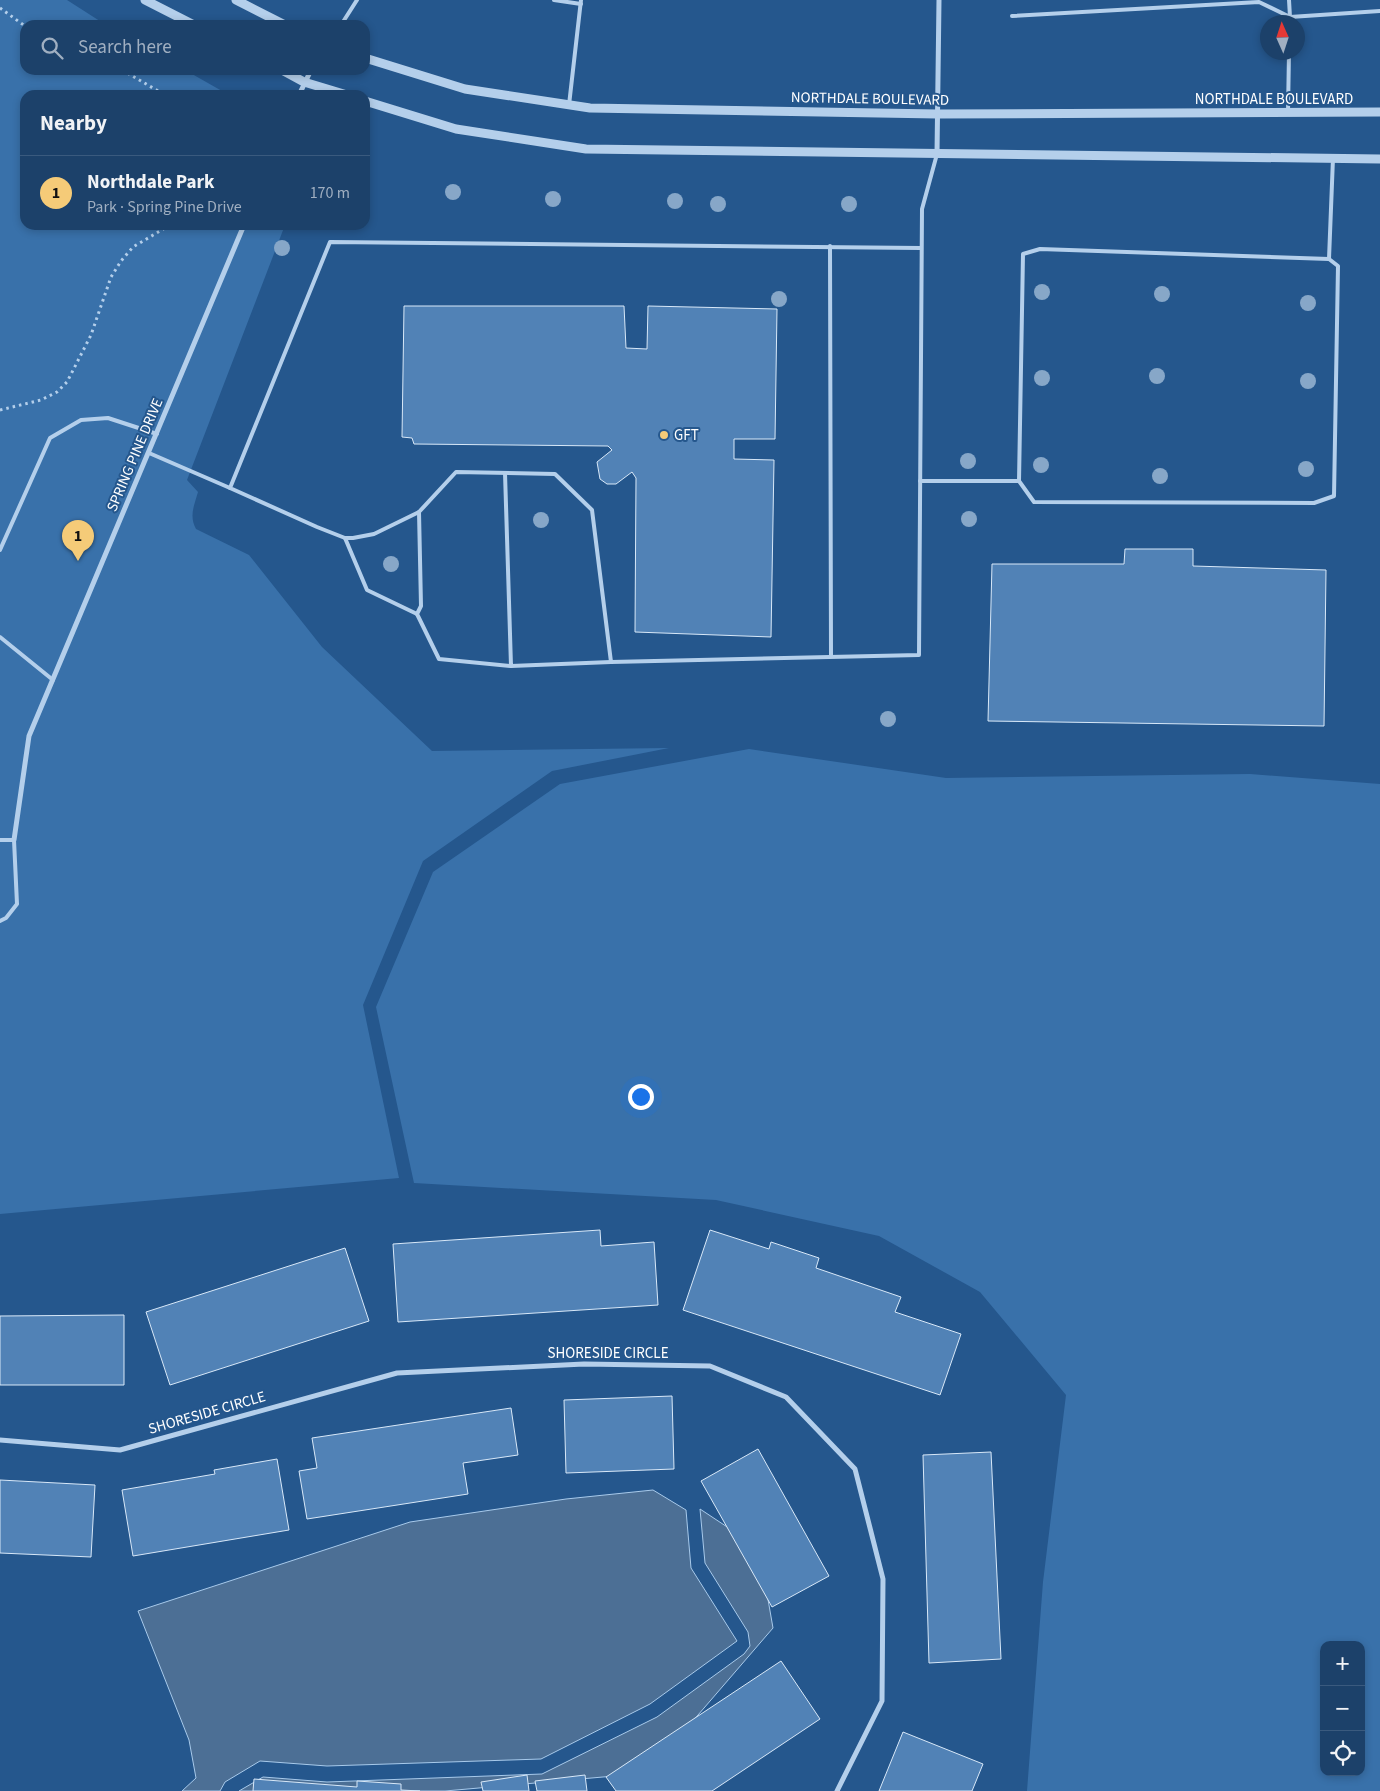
<!DOCTYPE html>
<meta charset="utf-8">
<style>
body{margin:0;font-family:"Source Sans 3",sans-serif;background:#294c72;color:#f1f3f6}
.controls{position:absolute;right:15px;bottom:15px;display:grid;overflow:hidden;border-radius:10px;box-shadow:0 2px 8px #0003}
.controls button{width:45px;height:45px;display:grid;place-items:center;padding:0;border:0;border-bottom:1px solid #3a5a7e;background:#1c416a;color:#f1f3f6;font:25px sans-serif}
.compass{position:absolute;left:1260px;top:15px;width:45px;height:45px;border-radius:50%;background:#1c416a;box-shadow:0 2px 8px #0003;rotate:357deg}
.you{position:absolute;left:640px;top:1096px;width:18px;height:18px;margin:-12px;border:4px solid #fff;border-radius:50%;background:#1a73e8;box-shadow:0 0 0 8px #1a73e833}
.badge{display:grid;place-items:center;width:32px;height:32px;border-radius:50%;background:#f5cb78;color:#111;font-size:16px;font-weight:700}
.pin{position:absolute;translate:-50% -41px;filter:drop-shadow(0 1px 2px #0008)}
.pin::after{content:'';position:absolute;top:26px;width:18px;height:15px;background:inherit;clip-path:polygon(0 0,100% 0,50% 100%)}
.list{margin:0;padding:0;list-style:none}
h2{display:flex;justify-content:space-between;align-items:center;height:65px;margin:0;padding:0 20px;font-size:21px}
h2 small{font-size:16px;font-weight:400;color:#a0afc1}
.list li{display:grid;grid-template-columns:32px 1fr auto;gap:15px;align-items:center;box-sizing:border-box;height:75px;padding:0 20px;border-top:1px solid #3a5a7e}
.list b{display:block;font-size:19px;white-space:nowrap}
.list p{margin:0;font-size:16px;white-space:nowrap;color:#a0afc1}
.list em{font-size:16px;font-style:normal;color:#a0afc1}
.icon{flex:none;width:28px;height:28px;fill:none;stroke:currentColor;stroke-width:2;stroke-linecap:round;stroke-linejoin:round}
.map{position:relative;flex:none;width:1380px;height:1791px;overflow:hidden}
.search{position:absolute;background:#1c416a;box-shadow:0 2px 8px #0003;left:20px;top:20px;width:350px;height:55px;display:flex;align-items:center;gap:12px;box-sizing:border-box;padding:0 18px;border-radius:15px;color:#a0afc1;font-size:19px}
.panel{position:absolute;background:#1c416a;box-shadow:0 2px 8px #0003;left:20px;top:90px;width:350px;height:140px;border-radius:15px}
.map>svg:first-child{display:block}
.green{fill:#3971aa;fill-rule:evenodd}
.water{fill:#4c6f95;stroke:#a8caeb}
.building{fill:#5182b6;stroke:#d8e8f8}
.lines{fill:none;stroke-linecap:round;stroke-linejoin:round}
.path{stroke:#b4cfeb;stroke-width:3;stroke-dasharray:2.5 4;stroke-linecap:butt}
.service{stroke:#b4cfeb;stroke-width:4}
.minor{stroke:#b4cfeb;stroke-width:5}
.tertiary{stroke:#b4cfeb;stroke-width:9}
.tree{fill:#87a7c8}
.poi-dot{fill:#f5cb78;stroke:#25578d;stroke-width:2}
.labels{text-anchor:middle;dominant-baseline:central;stroke-width:4;stroke-linejoin:round;paint-order:stroke}
.street-label{font-size:15px;fill:#fff;stroke:#25578d}
.poi-label{font-size:15px;fill:#fff;stroke:#25578d;text-anchor:start}
</style>
<div class="map">
<svg width="1380" height="1791" viewBox="0 0 1380 1791">
<rect width="100%" height="100%" fill="#25578d"/>
<!-- green -->
<g class="green">
<path d="M0,0H67L106,25H25V70H185L229,95H25V225H285L187,480L198,492C194,506 189,516 196,529L249,555L322,647L432,751L669,748L552,771L423,861L363,1005L399,1178L0,1214Z"/>
<path d="M749,749L946,778L1250,774L1380,784V1791H1027L1043,1582L1066,1395L980,1292L879,1236L716,1200L414,1183L376,1007L433,872L560,784ZM1324,1645H1361V1772H1324Z"/>
</g>
<!-- water -->
<g class="water">
<polygon points="653,1490 686,1510 691,1568 737,1641 650,1704 541,1759 327,1766 260,1761 225,1782 220,1791 182,1791 196,1778 189,1740 138,1611 410,1522 566,1499"/>
<polygon points="700,1509 759,1548 773,1628 648,1773 445,1791 239,1791 263,1777 327,1782 542,1774 657,1717 744,1654 750,1646 748,1632 705,1563"/>
</g>
<!-- building -->
<g class="building">
<polygon points="404,306 624,306 626,348 647,349 648,306 777,309 775,439 734,439 734,459 774,460 771,637 635,632 636,478 632,472 616,484 607,484 600,479 597,462 612,450 608,446 414,444 412,438 402,437"/>
<polygon points="1125,549 1193,549 1193,566 1326,570 1324,726 988,721 992,564 1124,564"/>
<polygon points="600,1230 601,1246 654,1242 658,1305 398,1322 393,1244"/>
<polygon points="710,1230 769,1249 771,1242 819,1258 816,1268 901,1297 895,1312 961,1334 940,1395 683,1310"/>
<polygon points="345,1248 369,1321 170,1385 146,1312"/>
<polygon points="124,1315 124,1385 0,1385 0,1316"/>
<polygon points="672,1396 674,1469 566,1473 564,1400"/>
<polygon points="511,1408 518,1455 463,1463 468,1494 307,1519 299,1471 317,1468 312,1438"/>
<polygon points="758,1449 829,1576 772,1607 701,1481"/>
<polygon points="991,1452 1001,1659 929,1663 923,1455"/>
<polygon points="277,1459 289,1530 133,1556 122,1490 215,1474 214,1470"/>
<polygon points="0,1480 95,1485 91,1557 0,1553"/>
<polygon points="781,1661 820,1719 712,1791 616,1791 606,1777"/>
<polygon points="903,1732 983,1764 972,1791 879,1791"/>
<polygon points="527,1775 529,1791 483,1791 481,1782"/>
<polygon points="585,1775 587,1791 537,1791 535,1781"/>
<polygon points="254,1779 357,1787 357,1781 401,1784 401,1790 420,1791 253,1791"/>
</g>
<g class="lines">
<!-- path -->
<g class="path">
<polyline points="0,8 25,26"/>
<polyline points="122,70 165,95"/>
<polyline points="0,410 41,400 57,392 67,382 91,335 111,277 121,261 133,247 170,225"/>
</g>
<!-- service -->
<g class="service">
<polyline points="554,0 581,4"/>
<polyline points="1012,16 1259,2 1290,17 1289,0"/>
<polyline points="1290,22 1290,17 1380,11"/>
<polyline points="341,25 357,0"/>
<polyline points="569,105 581,0"/>
<polyline points="1288,112 1289,52"/>
<polyline points="830,246 831,656"/>
<polyline points="921,248 330,242 230,488 317,527 345,538 353,538 374,534 419,512 456,472 555,474 592,510 611,662 919,655 922,209 937,154"/>
<polyline points="1329,259 1333,158"/>
<polyline points="149,453 230,488"/>
<polyline points="505,473 511,666 611,662"/>
<polyline points="920,481 1019,481 1023,254 1040,249 1329,259 1338,266 1334,496 1314,503 1034,502 1019,481"/>
<polyline points="419,512 421,606 417,614 439,659 511,666"/>
<polyline points="345,538 367,590 417,614"/>
<polyline points="0,550 50,438 81,420 108,418 157,434"/>
<polyline points="0,637 53,680"/>
<polyline points="0,840 14,840 17,904 6,918 0,921"/>
</g>
<!-- minor -->
<g class="minor">
<polyline points="299,95 311,70"/>
<polyline points="937,154 939,0"/>
<polyline points="14,840 29,736 244,225"/>
<polyline points="0,1440 120,1450 397,1373 584,1364 710,1366 786,1397 855,1469 883,1579 882,1701 837,1791"/>
</g>
<!-- tertiary -->
<g class="tertiary">
<polyline points="145,0 194,25"/>
<polyline points="236,0 285,25"/>
<polyline points="365,58 465,89 590,108 937,114 1380,112"/>
<polyline points="282,70 304,82 347,95"/>
<polyline points="365,101 456,129 586,149 1380,159"/>
</g>
</g>
<!-- trees -->
<g class="tree">
<circle cx="453" cy="192" r="8"/>
<circle cx="553" cy="199" r="8"/>
<circle cx="675" cy="201" r="8"/>
<circle cx="718" cy="204" r="8"/>
<circle cx="849" cy="204" r="8"/>
<circle cx="282" cy="248" r="8"/>
<circle cx="1042" cy="292" r="8"/>
<circle cx="1162" cy="294" r="8"/>
<circle cx="779" cy="299" r="8"/>
<circle cx="1308" cy="303" r="8"/>
<circle cx="1157" cy="376" r="8"/>
<circle cx="1042" cy="378" r="8"/>
<circle cx="1308" cy="381" r="8"/>
<circle cx="968" cy="461" r="8"/>
<circle cx="1041" cy="465" r="8"/>
<circle cx="1306" cy="469" r="8"/>
<circle cx="1160" cy="476" r="8"/>
<circle cx="969" cy="519" r="8"/>
<circle cx="541" cy="520" r="8"/>
<circle cx="391" cy="564" r="8"/>
<circle cx="888" cy="719" r="8"/>
</g>
<!-- markers -->
<circle class="poi-dot" cx="664" cy="435" r="5"/>
<g class="labels">
<!-- street labels -->
<g class="street-label">
<text transform="translate(870 99) rotate(1)">NORTHDALE BOULEVARD</text>
<text x="1274" y="99">NORTHDALE BOULEVARD</text>
<text transform="translate(135 455) rotate(-67)">SPRING PINE DRIVE</text>
<text x="608" y="1353">SHORESIDE CIRCLE</text>
<text transform="translate(207 1413) rotate(-16)">SHORESIDE CIRCLE</text>
</g>
<!-- poi labels -->
<g class="poi-label">
<text x="674" y="435">GFT</text>
</g>
</g>
</svg>
<div class="controls">
<button>+</button>
<button>−</button>
<button><svg class="icon" aria-label="locate" viewBox="0 0 24 24"><circle cx="12" cy="12" r="6"/><path d="M12 2v4M12 18v4M2 12h4M18 12h4"/></svg></button>
</div>
<svg class="compass" viewBox="-18 -18 36 36"><path d="M0-13l5 13h-10z" fill="#e53935"/><path d="M0 13l5-13h-10z" fill="#a0afc1"/></svg>
<div class="you"></div>
<div class="pin badge" style="left:78px;top:561px">1</div>
<div class="search"><svg class="icon" aria-label="search" viewBox="0 0 24 24"><circle cx="10" cy="10" r="6"/><path d="M15 15l6 6"/></svg>Search here</div>
<section class="panel">
<h2>Nearby<small></small></h2>
<ul class="list">
<li><span class="badge">1</span><div><b>Northdale Park</b><p>Park · Spring Pine Drive</p></div><em>170 m</em></li>
</ul>
</section>
</div>
